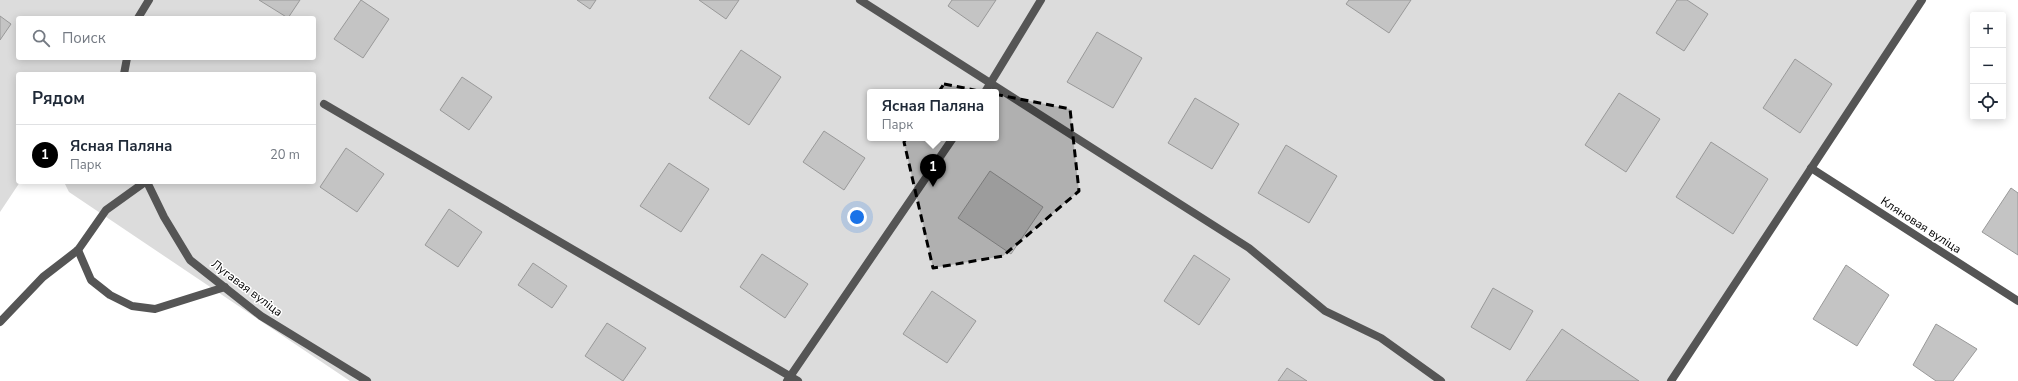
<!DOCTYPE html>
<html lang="ru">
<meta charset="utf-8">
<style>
body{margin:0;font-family:"Nunito Sans",sans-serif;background:#f2f2f3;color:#1f2937}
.controls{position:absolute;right:12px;top:12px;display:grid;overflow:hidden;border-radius:4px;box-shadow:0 2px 10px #0003}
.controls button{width:36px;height:36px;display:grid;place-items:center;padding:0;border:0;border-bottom:1px solid #e0e1e3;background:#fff;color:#1f2937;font:20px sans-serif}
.you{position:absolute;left:857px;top:217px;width:14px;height:14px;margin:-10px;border:3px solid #fff;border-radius:50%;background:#1a73e8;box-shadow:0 0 0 6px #1a73e833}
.badge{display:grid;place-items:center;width:26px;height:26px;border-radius:50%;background:#000;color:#fff;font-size:13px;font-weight:700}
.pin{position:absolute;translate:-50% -33px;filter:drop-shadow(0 1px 2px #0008)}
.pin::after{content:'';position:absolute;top:21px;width:14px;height:12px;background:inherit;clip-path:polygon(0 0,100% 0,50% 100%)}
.popup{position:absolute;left:867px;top:89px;width:132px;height:52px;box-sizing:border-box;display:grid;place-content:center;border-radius:4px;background:#fff;filter:drop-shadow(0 1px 3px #0005);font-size:13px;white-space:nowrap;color:#747a83}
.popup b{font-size:15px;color:#1f2937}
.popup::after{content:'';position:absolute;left:50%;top:100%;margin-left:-8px;border:8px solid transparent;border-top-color:#fff}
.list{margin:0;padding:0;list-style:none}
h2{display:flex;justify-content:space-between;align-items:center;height:52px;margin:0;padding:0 16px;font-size:17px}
h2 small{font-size:13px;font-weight:400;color:#747a83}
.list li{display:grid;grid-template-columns:26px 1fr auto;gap:12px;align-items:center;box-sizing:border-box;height:60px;padding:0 16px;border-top:1px solid #e0e1e3}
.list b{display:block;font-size:15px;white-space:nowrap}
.list p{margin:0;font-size:13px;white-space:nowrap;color:#747a83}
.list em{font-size:13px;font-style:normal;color:#747a83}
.icon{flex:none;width:22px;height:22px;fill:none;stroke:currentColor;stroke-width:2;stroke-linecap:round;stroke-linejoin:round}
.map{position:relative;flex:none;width:2018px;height:381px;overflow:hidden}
.search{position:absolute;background:#fff;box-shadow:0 2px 10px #0003;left:16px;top:16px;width:300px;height:44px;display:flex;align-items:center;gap:10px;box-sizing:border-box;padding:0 14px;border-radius:4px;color:#747a83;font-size:15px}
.panel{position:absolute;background:#fff;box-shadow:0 2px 10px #0003;left:16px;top:72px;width:300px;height:112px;border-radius:4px}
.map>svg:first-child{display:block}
.green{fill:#dcdcdc;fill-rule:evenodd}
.building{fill:#c4c4c4;stroke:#999}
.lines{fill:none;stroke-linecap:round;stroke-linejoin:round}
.service{stroke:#555;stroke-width:8}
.minor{stroke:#555;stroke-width:8}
.marked{fill:#000;fill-opacity:0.2;stroke:#000;stroke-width:3;stroke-dasharray:8 5;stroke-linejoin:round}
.labels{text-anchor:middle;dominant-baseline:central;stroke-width:3;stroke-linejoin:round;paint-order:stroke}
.street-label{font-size:12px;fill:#000;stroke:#fff}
</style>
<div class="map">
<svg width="2018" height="381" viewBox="0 0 2018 381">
<rect width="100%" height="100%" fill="#fff"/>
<!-- green -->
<path class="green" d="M0,0H1922L1671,381H350L69,192L64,182H314V74H18V182H20L0,212ZM18,18H314V58H18ZM870,92H996V138H870Z"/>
<!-- building -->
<g class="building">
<polygon points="259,0 300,0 288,18"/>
<polygon points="361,0 389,19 363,58 334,39"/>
<polygon points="577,0 596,0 590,9"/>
<polygon points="699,0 739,0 726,19"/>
<polygon points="952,0 996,0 978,27 948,6"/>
<polygon points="1349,0 1411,0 1389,33 1346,4"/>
<polygon points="1677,0 1687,0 1708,14 1684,51 1656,33"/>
<polygon points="0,16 11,24 0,40"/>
<polygon points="1097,32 1142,58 1113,108 1067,82"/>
<polygon points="741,50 781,77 749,125 709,98"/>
<polygon points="1795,59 1832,84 1800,133 1763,108"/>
<polygon points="462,77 492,97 469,130 440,110"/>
<polygon points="1619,93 1660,119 1626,172 1585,145"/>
<polygon points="1195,98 1239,124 1212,169 1168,143"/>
<polygon points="824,131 865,158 844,190 803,162"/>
<polygon points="1711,142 1768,179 1733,234 1676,197"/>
<polygon points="1286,145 1337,176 1309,223 1258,193"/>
<polygon points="346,148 384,174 357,212 320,187"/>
<polygon points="669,163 709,189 681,232 640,206"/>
<polygon points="990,171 1043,207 1011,254 958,218"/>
<polygon points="2011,188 2018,193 2018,255 1982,232"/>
<polygon points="449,209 482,232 458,267 425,245"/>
<polygon points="762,254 808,284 785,318 740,287"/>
<polygon points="1194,255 1230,279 1199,325 1164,301"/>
<polygon points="533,263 567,286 552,308 518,285"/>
<polygon points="1846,265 1889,295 1857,346 1813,319"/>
<polygon points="1493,288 1533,311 1510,350 1471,327"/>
<polygon points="932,291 976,321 947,363 903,334"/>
<polygon points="607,323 646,348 623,381 585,356"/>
<polygon points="1936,324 1977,349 1953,381 1936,381 1913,365"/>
<polygon points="1562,329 1639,381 1526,381"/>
<polygon points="1287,368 1307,381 1278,381"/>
</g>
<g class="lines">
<!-- service -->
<g class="service">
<polyline points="860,0 1249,248 1325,311 1381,338 1441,381"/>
<polyline points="985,92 1041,0"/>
<polyline points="324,104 798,381"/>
<polyline points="78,250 91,280 110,295 132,306 155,309 225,287"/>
<polyline points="787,381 953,138"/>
</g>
<!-- minor -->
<g class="minor">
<polyline points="138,18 149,0"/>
<polyline points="124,74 127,58"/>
<polyline points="1811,168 2018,301"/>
<polyline points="147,182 164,217 190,260 261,316 367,381"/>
<polyline points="0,322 43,277 78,250 106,210 145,182"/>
<polyline points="1671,381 1922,0"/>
</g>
</g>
<!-- marked area -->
<path class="marked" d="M944,84L1070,109L1079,191L1003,256L933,268L904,142Z"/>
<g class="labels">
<!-- street labels -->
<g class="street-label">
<text transform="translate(1921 225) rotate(33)">Кляновая вуліца</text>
<text transform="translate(247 288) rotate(37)">Лугавая вуліца</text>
</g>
</g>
</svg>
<div class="controls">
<button>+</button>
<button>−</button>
<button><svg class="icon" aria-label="locate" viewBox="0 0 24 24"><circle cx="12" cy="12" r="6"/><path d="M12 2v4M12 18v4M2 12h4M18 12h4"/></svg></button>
</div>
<div class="you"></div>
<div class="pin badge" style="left:933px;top:187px">1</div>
<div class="popup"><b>Ясная Паляна</b>Парк</div>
<div class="search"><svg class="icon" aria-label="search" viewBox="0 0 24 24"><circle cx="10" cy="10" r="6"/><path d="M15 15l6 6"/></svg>Поиск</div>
<section class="panel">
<h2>Рядом<small></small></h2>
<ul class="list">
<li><span class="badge">1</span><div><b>Ясная Паляна</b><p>Парк</p></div><em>20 m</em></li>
</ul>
</section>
</div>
